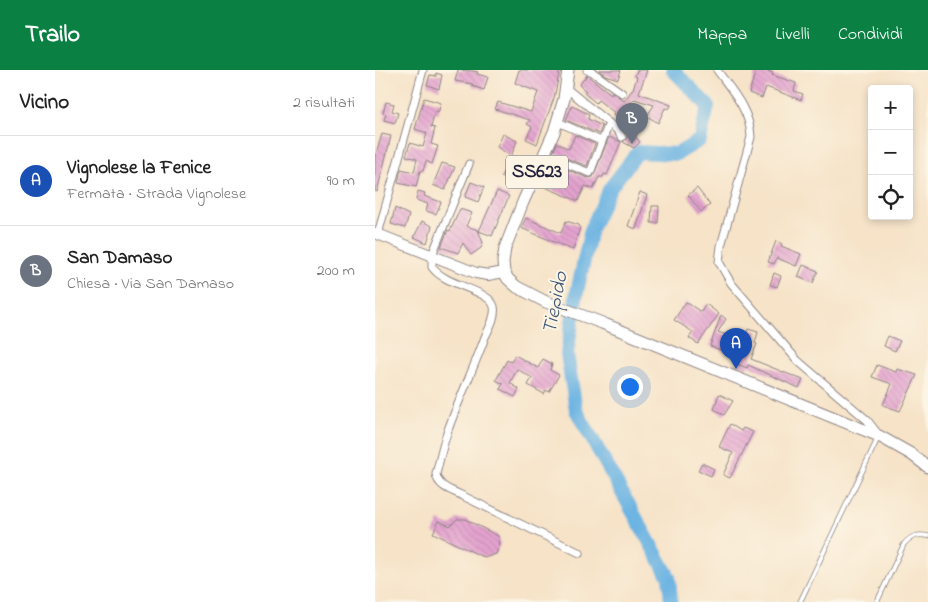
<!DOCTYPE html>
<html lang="it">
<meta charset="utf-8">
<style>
body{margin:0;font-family:"Indie Flower",sans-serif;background:#f2f2f2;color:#222}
.controls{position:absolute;right:15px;top:15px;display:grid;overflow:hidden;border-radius:5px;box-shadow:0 2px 8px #0003}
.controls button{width:45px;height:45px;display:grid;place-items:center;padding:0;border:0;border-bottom:1px solid #e0e0e0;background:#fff;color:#222;font:25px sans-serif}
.you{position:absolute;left:254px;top:316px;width:18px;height:18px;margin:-12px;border:4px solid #fff;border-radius:50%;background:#1a73e8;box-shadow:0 0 0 8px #1a73e833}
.badge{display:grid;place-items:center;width:32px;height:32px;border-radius:50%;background:#0b8043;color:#fff;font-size:16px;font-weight:700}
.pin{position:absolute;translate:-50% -41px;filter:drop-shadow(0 1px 2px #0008)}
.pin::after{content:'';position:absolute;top:26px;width:18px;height:15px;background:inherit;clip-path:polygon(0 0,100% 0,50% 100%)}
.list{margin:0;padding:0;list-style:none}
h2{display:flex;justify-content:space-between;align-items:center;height:65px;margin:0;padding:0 20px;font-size:21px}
h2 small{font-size:16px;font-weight:400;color:#767676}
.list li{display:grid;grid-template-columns:32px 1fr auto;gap:15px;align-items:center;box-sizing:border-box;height:90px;padding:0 20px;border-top:1px solid #e0e0e0}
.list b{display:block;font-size:19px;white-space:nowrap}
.list p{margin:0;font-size:16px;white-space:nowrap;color:#767676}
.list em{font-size:16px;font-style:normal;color:#767676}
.icon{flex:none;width:28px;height:28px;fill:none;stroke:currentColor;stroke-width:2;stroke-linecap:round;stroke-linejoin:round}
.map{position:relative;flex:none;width:553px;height:532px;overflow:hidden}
header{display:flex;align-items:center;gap:30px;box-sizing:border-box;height:70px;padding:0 25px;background:#0b8043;color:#fff}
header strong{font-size:24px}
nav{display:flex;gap:28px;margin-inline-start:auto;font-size:18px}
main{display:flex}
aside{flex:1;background:#fff}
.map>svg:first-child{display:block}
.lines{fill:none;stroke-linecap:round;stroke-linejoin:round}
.river{stroke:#6bb3e2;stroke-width:14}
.building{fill:url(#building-back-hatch)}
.lane-casing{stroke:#8c8282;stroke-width:5.5}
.street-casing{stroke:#8c8282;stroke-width:9}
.secondary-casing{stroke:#8c8282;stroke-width:12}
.primary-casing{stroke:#8c8282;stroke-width:13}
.lane{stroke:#fff;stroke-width:4}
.street{stroke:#fff;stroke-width:7}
.secondary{stroke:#fff;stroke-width:10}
.primary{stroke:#fff;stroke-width:11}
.labels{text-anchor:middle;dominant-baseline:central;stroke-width:4;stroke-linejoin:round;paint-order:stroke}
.shield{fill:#fcf5e5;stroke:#63616e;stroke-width:1}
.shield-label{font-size:19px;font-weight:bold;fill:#22223b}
.water-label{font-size:21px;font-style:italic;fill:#3c5575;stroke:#fcf5e5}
</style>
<header>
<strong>Trailo</strong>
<nav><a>Mappa</a><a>Livelli</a><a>Condividi</a></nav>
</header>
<main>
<aside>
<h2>Vicino<small>2 risultati</small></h2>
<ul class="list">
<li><span class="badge" style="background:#1a4fb4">A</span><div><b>Vignolese la Fenice</b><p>Fermata · Strada Vignolese</p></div><em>90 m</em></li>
<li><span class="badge" style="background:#6b7280">B</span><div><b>San Damaso</b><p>Chiesa · Via San Damaso</p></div><em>200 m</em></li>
</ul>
</aside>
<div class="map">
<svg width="553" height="532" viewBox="0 0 553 532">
<defs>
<pattern id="building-back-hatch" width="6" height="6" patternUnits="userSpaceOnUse" patternTransform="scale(1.25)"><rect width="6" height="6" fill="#e4a3cf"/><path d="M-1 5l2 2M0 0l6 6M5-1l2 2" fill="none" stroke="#c38cb3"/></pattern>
</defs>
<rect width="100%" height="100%" fill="#fcf5e5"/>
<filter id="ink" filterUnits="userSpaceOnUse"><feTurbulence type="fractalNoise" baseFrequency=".02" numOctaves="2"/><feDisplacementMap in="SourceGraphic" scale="10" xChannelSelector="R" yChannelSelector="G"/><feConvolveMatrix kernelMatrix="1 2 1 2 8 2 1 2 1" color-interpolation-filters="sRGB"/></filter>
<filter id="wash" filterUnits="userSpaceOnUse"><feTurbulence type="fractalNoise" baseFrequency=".0096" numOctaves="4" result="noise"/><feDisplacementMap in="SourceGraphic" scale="20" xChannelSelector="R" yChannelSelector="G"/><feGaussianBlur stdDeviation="1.12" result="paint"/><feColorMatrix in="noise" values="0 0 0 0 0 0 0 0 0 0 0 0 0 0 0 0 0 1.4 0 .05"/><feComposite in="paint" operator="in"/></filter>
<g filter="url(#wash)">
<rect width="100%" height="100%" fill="#f6e3c8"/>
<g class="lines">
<!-- river -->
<polyline class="river" points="296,532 294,507 201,340 192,284 202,222 216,159 235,118 263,82 302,84 325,70 333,36 298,0"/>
</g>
<g id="blocks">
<!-- building -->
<g class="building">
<polygon points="83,0 98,1 103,2 102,4 113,7 109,20 97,16 98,14 80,11"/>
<polygon points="144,0 185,0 179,28 162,74 151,69 157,57 152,54 155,50 120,39 123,32 156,42 163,22 140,13"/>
<polygon points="224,0 246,0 243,9 230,5"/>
<polygon points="262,0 272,0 264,23 296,35 294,39 290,38 283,53 272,46 279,35 259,29 252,37 266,51 256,61 238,45 240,43 223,30 221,33 209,23 211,21 204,15 212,5 213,6 236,24 237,22 249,31 258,19 262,7 260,6"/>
<polygon points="381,0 390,0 398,3 397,5 421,13 419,21 428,24 426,30 391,17 387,28 374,23"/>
<polygon points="61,3 67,5 64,19 52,15 55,5 61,6"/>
<polygon points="49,28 66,33 63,43 60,42 56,57 60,58 56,74 63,76 57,94 51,91 48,101 45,101 41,117 23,113 26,99 39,102 42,89 31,86 35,73 48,77 52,63 40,59"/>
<polygon points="11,32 19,34 17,41 23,43 20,53 9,50 11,44 8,43"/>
<polygon points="197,36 214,44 213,49 227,56 224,64 191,50"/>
<polygon points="256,62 265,72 259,78 248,72"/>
<polygon points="7,64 16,66 2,122 0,121 0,87"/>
<polygon points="128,64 142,71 136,86 122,77"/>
<polygon points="200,65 220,74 212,96 178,83 182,73 194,79"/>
<polygon points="234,67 246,72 232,105 229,104 228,107 224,107 218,119 210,116 203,131 165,115 175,93 213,108 218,107"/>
<polygon points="67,93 80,97 70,120 58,115"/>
<polygon points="137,97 150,102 143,114 126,107 129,101 132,103 133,100 136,101"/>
<polygon points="96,112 109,117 103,132 90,127"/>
<polygon points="322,118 335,135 326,142 313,125"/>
<polygon points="43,121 50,123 49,126 66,132 61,144 51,141 53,134 41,130"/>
<polygon points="122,121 134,126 117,166 104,161"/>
<polygon points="265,122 272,125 261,159 253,156"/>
<polygon points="277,136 284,136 283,153 276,153"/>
<polygon points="20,138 34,145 30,158 16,154"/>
<polygon points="85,139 97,143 91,156 103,160 108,173 106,178 96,185 88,173 83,183 66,177 73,160 75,161"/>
<polygon points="151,148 186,163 191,151 204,155 205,157 198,180 146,158"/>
<polygon points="47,151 57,156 52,173 39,167"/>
<polygon points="401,171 407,174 406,176 426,184 421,196 402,188 399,194 393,192"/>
<polygon points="428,195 443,201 438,213 423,207"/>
<polygon points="399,203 406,206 402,217 395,215"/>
<polygon points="311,232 326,242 331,234 344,244 323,274 314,268 318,262 299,250"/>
<polygon points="346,245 351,249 343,262 369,271 373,259 383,262 380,273 382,274 376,289 428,310 424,318 373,295 372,298 362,294 364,287 335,276"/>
<polygon points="513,266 525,271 520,281 509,276"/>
<polygon points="140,285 163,298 168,289 177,294 175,300 184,305 174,322 171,320 169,324 153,315 157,308 142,299 135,313 144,319 140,327 125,319 128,314 121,310 132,290 136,292"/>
<polygon points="502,295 521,302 522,299 542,305 525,341 508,335 517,314 497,307"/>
<polygon points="344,324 358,331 349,345 339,339"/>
<polygon points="355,354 366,361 368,358 378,362 355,408 348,405 358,383 344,377"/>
<polygon points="327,393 339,399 336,406 323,400"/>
<polygon points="82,449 90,449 123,466 125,474 121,484 112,487 106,486 58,463 64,451 75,456"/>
</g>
</g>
</g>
<g filter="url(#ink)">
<use href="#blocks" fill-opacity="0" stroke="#8c8282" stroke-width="1"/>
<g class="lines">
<defs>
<g id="lane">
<polyline points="425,532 503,368"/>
<path d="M502,532L529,474C536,466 542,464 553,466"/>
</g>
<g id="street">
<polyline points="212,0 216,1 247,23"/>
<path d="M342,0C357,21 375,40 376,67L346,176L344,192L356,213L423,291L492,350L503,364"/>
<polyline points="191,18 241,59 247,67"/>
<polyline points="183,52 226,71"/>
<polyline points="169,85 215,103 234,53"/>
<path d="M94,94L57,185V197C69,215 110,219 118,234C123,243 114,259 110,267C99,298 84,329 73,360C68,374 65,389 61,404C63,417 76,420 86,425L205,483"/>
<polyline points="3,164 48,0"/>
</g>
<polyline id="secondary" points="0,163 101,203 113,205 129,202"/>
<polyline id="primary" points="193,0 189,29 179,62 148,132 130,178 128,192 129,202 133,209 142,217 171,232 227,253 504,366 536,384 553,397"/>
</defs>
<!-- lane casing -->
<use href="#lane" class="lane-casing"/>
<!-- street casing -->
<use href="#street" class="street-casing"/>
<!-- secondary casing -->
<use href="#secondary" class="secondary-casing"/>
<!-- primary casing -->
<use href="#primary" class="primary-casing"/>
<!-- lane -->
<use href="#lane" class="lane"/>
<!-- street -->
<use href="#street" class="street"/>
<!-- secondary -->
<use href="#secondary" class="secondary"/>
<!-- primary -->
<use href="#primary" class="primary"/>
</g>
</g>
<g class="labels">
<!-- shield labels -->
<rect class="shield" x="131" y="85.5" width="62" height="33" rx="4"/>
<g class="shield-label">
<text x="162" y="102">SS623</text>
</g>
<!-- water labels -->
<g class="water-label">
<text transform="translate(181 233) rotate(-79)">Tiepido</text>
</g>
</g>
</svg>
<div class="controls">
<button>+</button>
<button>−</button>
<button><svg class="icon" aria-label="locate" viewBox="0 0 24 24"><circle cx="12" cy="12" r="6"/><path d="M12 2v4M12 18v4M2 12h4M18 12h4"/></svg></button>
</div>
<div class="you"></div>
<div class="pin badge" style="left:361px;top:299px;background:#1a4fb4">A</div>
<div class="pin badge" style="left:257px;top:74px;background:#6b7280">B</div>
</div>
</main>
